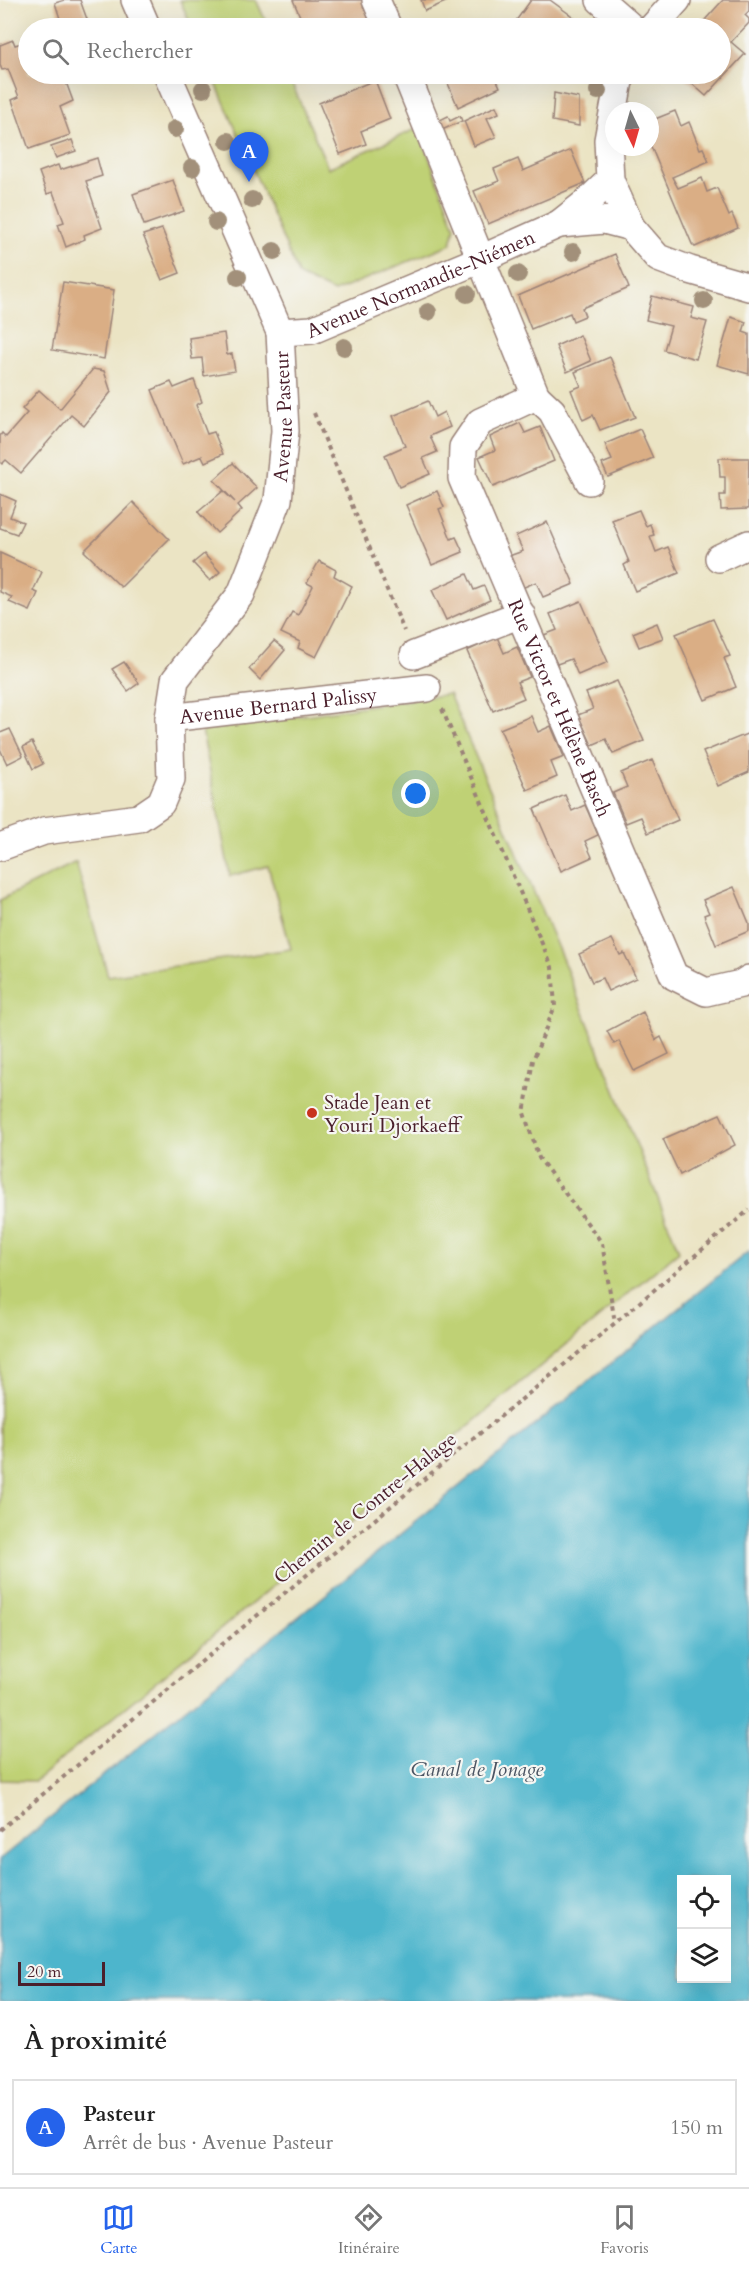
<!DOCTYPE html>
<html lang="fr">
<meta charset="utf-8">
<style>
body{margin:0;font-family:Cardo,serif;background:#f2f2f2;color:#222}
.controls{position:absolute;right:18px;bottom:18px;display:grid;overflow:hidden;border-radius:0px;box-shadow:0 6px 24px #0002}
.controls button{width:54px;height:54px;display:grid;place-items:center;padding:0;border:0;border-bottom:2px solid #e0e0e0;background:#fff;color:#222;font:30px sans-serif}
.compass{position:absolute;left:605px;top:102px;width:54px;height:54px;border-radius:50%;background:#fff;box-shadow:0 6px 24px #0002;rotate:175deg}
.scale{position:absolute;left:18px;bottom:15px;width:87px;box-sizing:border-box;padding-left:6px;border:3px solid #4a1f2b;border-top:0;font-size:16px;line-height:21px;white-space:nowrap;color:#4a1f2b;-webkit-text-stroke:4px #f6f6f2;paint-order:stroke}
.you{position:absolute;left:416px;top:794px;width:21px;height:21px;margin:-15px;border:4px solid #fff;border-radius:50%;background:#1a73e8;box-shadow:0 0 0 9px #1a73e833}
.badge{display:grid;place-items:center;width:39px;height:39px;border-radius:50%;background:#2563eb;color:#fff;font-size:20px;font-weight:700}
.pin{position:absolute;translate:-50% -50px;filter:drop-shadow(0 2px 3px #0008)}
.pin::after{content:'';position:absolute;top:32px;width:21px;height:18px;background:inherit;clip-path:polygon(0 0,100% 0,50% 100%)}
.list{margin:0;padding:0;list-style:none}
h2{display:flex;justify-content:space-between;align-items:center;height:78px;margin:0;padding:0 24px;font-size:26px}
h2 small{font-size:20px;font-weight:400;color:#767676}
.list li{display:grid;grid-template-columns:39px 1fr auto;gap:18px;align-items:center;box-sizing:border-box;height:96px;margin:0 12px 12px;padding:0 12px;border:2px solid #e0e0e0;border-radius:0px}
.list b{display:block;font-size:22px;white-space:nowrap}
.list p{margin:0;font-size:20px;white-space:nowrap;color:#767676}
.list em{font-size:20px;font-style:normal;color:#767676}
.icon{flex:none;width:33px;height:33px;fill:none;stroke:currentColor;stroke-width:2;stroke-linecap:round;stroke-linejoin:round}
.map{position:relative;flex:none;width:749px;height:2001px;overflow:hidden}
.search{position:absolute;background:#fff;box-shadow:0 6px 24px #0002;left:18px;right:18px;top:18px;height:66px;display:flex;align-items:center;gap:15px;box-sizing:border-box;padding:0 21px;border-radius:33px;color:#767676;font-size:22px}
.sheet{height:186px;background:#fff}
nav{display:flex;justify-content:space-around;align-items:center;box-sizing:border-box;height:84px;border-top:2px solid #e0e0e0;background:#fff;font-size:16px;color:#767676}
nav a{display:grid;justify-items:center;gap:3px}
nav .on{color:#2563eb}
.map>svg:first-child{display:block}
.green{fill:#bfd175;stroke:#847850;stroke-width:1.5}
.water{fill:#4eb5cc;stroke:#4c6a7c;stroke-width:1.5;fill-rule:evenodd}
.building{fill:#daae85}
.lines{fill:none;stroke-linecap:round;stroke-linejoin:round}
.street-casing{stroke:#9a8278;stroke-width:30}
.path{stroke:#9a8278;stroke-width:4;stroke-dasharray:4.5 4.5;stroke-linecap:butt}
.street{stroke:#fff;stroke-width:27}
.tree{fill:#a2907a}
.poi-dot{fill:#c8321e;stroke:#f6f6f2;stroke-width:2}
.labels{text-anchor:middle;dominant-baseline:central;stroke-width:4.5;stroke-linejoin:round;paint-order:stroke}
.street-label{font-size:20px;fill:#4a1f2b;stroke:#f6f6f2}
.poi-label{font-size:20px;fill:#4a1f2b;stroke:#f6f6f2;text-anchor:start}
.water-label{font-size:21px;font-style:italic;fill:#4b5463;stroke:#f6f6f2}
</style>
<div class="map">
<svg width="749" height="2001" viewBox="0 0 749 2001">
<rect width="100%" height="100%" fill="#f6f6f2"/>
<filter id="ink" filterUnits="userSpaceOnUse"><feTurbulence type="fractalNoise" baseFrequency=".0167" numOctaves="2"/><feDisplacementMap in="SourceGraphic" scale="12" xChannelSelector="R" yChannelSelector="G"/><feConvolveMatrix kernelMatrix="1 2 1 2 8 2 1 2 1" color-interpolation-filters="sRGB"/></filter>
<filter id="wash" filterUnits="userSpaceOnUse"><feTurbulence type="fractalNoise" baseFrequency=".008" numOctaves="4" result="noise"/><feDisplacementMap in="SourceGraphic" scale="24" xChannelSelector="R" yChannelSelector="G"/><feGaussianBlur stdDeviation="1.35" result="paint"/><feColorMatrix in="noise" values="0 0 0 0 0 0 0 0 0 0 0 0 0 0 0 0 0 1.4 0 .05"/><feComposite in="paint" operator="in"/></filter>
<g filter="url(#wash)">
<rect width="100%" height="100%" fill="#ebe4c4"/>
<!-- green -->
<g class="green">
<polygon points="180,0 256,0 269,28 192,28"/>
<polygon points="212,74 288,74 328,168 418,128 455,227 451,244 334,292 299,276"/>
<polygon points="449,694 562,958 679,1251 431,1457 35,1781 0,1780 0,900 76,862 108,976 291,949 268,866 230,876 202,730"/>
</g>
<!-- water -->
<path class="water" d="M749,1251V2001H0V1859ZM682,1880H726V1978H682Z"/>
<g id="blocks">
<!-- building -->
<g class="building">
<polygon points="65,0 80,0 88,22 63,28 55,3"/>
<polygon points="293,0 363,0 374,27 369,28 305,28"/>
<polygon points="421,0 450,0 425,11"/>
<polygon points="531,0 550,0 587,27 586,28 523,28 515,22"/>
<polygon points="723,0 749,0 749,11 745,15 749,19 749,23 731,42 745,54 706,96 681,74 720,74 720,28 712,28 704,21"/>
<polygon points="13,40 15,45 28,41 28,74 63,74 73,101 60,107 70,135 29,149 12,100 19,97 8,69 2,70 0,65 0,45"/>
<polygon points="444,74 494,74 500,87 458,107"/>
<polygon points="375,80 390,119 361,131 366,144 340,154 319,103"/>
<polygon points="554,93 579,98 579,126 552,121"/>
<polygon points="496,106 499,113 487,118 496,137 474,146 464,121"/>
<polygon points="675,111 681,126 689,122 700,149 703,148 709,161 672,177 678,188 702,178 707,192 717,188 729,216 732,214 738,228 695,247 692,244 650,144 650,121"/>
<polygon points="448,116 450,121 460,116 462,121 442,130 438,121"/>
<polygon points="72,140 76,151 56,158 51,147"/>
<polygon points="571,150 585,183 488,224 474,191 499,181 494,169 518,159 523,171"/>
<polygon points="97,158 102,176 86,181 102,228 84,235 85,239 66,247 58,224 64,222 53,192 47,194 39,172 58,165 60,170"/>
<polygon points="173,180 184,211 144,225 133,194"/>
<polygon points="162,229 180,273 162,280 143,235"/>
<polygon points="615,254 629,288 582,308 585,316 573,321 570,313 531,329 518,296"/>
<polygon points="63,282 114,290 104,359 52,350"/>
<polygon points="652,296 694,307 691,318 707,322 696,359 664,350 671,326 646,320"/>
<polygon points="731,317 746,322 743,332 749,334 749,374 717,365"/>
<polygon points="224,333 227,355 232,354 235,371 204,376 202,358 192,359 189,338"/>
<polygon points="580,335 591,361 567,372 556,346"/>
<polygon points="610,357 635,417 600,430 593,415 583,420 571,390 581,386 575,372"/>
<polygon points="93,369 104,371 111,392 84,426 71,415 21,473 6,460 2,464 0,462 0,436 2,433 6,437 27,413 22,409 39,390 60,409"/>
<polygon points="194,380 202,402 196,405 207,434 214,432 223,454 205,462 202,456 183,464 152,390 171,382 174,388"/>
<polygon points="428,401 435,417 444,412 450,427 430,436 437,452 423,458 430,474 399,487 385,455 405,446 393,416"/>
<polygon points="520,423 525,433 540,427 554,461 493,487 479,457 495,450 490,437"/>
<polygon points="640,429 653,458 608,477 602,464 612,460 605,444"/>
<polygon points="719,458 749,458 748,509 721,510 720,495 725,495 725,477 720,477"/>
<polygon points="233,463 257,488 238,505 242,510 217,533 198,512 223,491 235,502 214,480"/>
<polygon points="437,491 444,507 439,509 451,539 456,537 463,552 432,565 406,505"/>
<polygon points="0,494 16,501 10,517 23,522 17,534 0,528"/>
<polygon points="133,502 169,539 121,587 84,551"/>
<polygon points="639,510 646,526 650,524 654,535 650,536 656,552 668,547 679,573 635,591 624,565 629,562 612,520"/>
<polygon points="547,522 574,584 543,597 536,582 522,588 509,556 523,551 516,536"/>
<polygon points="0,553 42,572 33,591 38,593 30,611 9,602 12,597 0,592"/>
<polygon points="204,554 220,572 210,581 193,563"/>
<polygon points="319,561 336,570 334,576 352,586 316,657 298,648 300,642 281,633 292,612 298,615 313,586 307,583"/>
<polygon points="467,574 474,590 484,586 490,600 446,620 432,590"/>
<polygon points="581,601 608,662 578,675 571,659 557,664 544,635 557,630 550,614"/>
<polygon points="713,619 730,656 724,658 736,687 705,700 676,634"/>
<polygon points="657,623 663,638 639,647 633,633"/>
<polygon points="497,637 504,653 517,647 530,677 517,682 524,698 493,711 467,651"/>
<polygon points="274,641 285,650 260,680 249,669"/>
<polygon points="124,662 139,683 128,691 112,669"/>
<polygon points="617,681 644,741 613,754 606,739 592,745 578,715 593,709 586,693"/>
<polygon points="531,716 538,732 551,726 564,757 551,762 557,777 527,790 500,729"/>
<polygon points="10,729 23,756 7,764 0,749 0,733"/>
<polygon points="749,733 749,772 718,786 703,752"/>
<polygon points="32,742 43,764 33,769 23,747"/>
<polygon points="652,760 678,820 648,833 641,817 626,823 613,793 627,787 621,773"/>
<polygon points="565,795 572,811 585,805 598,835 585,841 592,857 561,871 534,809"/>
<polygon points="734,887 749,923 749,931 716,945 704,915 709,913 703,900"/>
<polygon points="612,939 620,955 624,953 636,978 608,991 602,978 592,982 579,954"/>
<polygon points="643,1012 656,1040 661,1037 669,1054 634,1071 619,1041 614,1044 607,1031"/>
<polygon points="720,1114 735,1145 680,1175 663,1139"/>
</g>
</g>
</g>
<g filter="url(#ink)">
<use href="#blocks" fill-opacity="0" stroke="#9a8278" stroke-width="1.5"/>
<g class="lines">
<defs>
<g id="street">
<polyline points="135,0 147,28"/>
<polyline points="376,0 388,28"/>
<polyline points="600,0 632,28"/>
<polyline points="652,28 677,0"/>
<path id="s1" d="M406,74L536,396L480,422L463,447L462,478L674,976L706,992L741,984L749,979"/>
<polyline points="610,180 631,227"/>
<polyline points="559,224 604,220 631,227 658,258 690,270 749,287"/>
<path id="s2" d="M280,332L312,330L481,259L559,224L588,201L610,180L608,140L619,81L623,74"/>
<polyline points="536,396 552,411 589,481"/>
<polyline points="719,558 749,544"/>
<polyline points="414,655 521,614"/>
<path id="s3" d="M169,718L427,688"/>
<path id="s4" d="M0,847L44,831L139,818L161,803L171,779L169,718L175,680L241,594L278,500L285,431L280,332L167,74"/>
</g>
</defs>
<!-- street casing -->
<use href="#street" class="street-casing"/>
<!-- path -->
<g class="path">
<polyline points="314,413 404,631"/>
<polyline points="442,709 552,967 555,1006 533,1060 524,1113 539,1158 602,1243 615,1323"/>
<polyline points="0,1830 237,1632 615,1323 749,1210"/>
</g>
<!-- street -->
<use href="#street" class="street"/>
</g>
<!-- trees -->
<g class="tree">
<circle cx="203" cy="89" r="9"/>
<circle cx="598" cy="91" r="9"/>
<circle cx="175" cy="129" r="9"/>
<circle cx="228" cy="141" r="9"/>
<circle cx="192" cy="168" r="9"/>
<circle cx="252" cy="200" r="9"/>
<circle cx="216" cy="222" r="9"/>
<circle cx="274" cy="251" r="9"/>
<circle cx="573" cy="252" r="9"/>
<circle cx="518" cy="274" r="9"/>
<circle cx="238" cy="277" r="9"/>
<circle cx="467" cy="294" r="9"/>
<circle cx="704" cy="301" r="9"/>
<circle cx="428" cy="312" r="9"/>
<circle cx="344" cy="347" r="9"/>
</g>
</g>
<!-- markers -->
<circle class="poi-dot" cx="312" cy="1113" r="6"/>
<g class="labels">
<!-- street labels -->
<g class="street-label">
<text stroke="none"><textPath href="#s2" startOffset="150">Avenue Normandie-Niémen</textPath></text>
<text stroke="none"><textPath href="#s4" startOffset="588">Avenue Pasteur</textPath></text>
<text stroke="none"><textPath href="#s3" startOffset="110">Avenue Bernard Palissy</textPath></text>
<text stroke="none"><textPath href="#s1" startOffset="720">Rue Victor et Hélène Basch</textPath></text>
<text transform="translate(365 1508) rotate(-39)">Chemin de Contre-Halage</text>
</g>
<!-- poi labels -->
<g class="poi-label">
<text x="324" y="1102">Stade Jean et<tspan x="324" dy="23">Youri Djorkaeff</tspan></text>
</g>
<!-- water labels -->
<g class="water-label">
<text x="477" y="1769">Canal de Jonage</text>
</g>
</g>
</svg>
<div class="controls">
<button><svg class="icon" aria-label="locate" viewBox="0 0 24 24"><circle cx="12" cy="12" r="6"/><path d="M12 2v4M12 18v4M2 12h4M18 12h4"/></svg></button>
<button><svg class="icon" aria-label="layers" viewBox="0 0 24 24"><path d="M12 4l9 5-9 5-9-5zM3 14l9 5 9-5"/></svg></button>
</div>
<svg class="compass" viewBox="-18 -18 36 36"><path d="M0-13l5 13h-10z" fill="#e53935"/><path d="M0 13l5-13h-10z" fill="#767676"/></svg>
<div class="scale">20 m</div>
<div class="you"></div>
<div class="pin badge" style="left:249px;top:182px">A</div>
<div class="search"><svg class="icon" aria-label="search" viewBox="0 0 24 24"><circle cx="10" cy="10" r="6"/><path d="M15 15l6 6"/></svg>Rechercher</div>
</div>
<section class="sheet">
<h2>À proximité<small></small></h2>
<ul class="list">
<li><span class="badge">A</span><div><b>Pasteur</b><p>Arrêt de bus · Avenue Pasteur</p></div><em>150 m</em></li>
</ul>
</section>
<nav>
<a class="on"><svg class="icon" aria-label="map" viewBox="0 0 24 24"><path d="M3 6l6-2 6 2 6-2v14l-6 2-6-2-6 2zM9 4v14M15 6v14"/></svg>Carte</a>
<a><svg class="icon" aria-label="directions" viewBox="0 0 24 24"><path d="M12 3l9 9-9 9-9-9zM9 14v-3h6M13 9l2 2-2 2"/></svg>Itinéraire</a>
<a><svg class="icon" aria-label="saved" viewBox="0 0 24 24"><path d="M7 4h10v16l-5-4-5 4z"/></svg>Favoris</a>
</nav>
